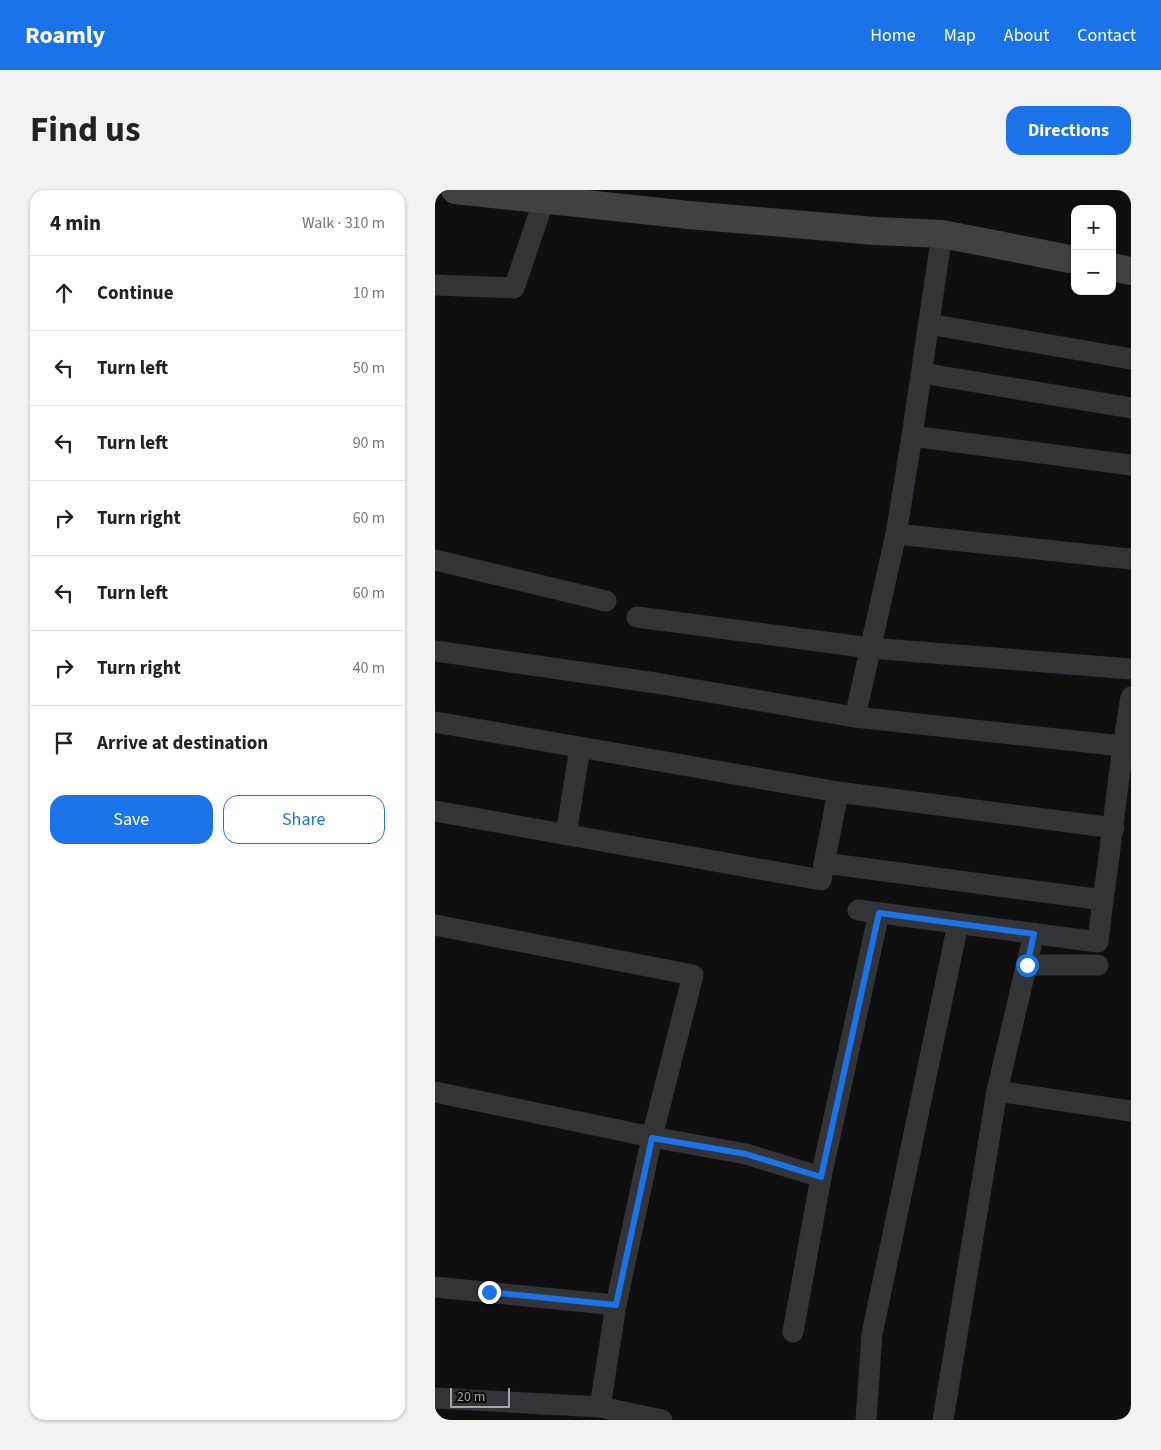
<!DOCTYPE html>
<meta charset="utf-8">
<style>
body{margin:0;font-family:"Source Sans 3",sans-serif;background:#f2f2f2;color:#222}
.controls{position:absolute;right:15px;top:15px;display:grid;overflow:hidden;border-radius:10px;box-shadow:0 1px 4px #0004}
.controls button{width:45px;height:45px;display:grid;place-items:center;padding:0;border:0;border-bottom:1px solid #e0e0e0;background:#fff;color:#222;font:25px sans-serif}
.scale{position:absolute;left:15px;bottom:12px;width:60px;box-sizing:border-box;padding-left:5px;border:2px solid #a2a7af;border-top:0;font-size:14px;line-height:18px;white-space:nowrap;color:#a2a7af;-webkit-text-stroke:4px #0a0a0b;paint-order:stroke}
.stop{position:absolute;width:15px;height:15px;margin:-11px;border:4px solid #1a73e8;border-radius:50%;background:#fff}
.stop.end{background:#1a73e8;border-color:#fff;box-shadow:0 1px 5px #0008}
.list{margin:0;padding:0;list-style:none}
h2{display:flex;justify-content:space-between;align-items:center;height:65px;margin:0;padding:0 20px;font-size:21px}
h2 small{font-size:16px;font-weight:400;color:#767676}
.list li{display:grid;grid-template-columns:32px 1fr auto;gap:15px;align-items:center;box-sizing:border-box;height:75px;padding:0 20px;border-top:1px solid #e0e0e0}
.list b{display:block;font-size:19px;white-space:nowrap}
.list em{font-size:16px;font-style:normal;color:#767676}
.actions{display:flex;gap:10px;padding:15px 20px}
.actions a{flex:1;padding:11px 0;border:1px solid #1a73e8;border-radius:15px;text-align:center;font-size:18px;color:#1a73e8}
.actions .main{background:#1a73e8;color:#fff}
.icon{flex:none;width:28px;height:28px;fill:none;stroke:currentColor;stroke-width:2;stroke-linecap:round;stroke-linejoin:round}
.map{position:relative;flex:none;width:696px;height:1230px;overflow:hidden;border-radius:15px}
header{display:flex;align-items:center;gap:30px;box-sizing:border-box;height:70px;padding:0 25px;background:#1a73e8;color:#fff}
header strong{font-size:24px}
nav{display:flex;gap:28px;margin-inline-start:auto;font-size:18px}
.intro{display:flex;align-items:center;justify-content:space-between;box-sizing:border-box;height:120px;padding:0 30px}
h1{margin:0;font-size:35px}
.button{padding:12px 22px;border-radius:15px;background:#1a73e8;color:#fff;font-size:18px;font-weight:700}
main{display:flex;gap:30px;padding:0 30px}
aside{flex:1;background:#fff;border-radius:15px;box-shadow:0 1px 4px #0004}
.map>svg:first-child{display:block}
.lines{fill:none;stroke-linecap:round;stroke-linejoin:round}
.minor{stroke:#333437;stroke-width:21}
.secondary{stroke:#3f4144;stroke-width:28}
.route{stroke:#1a73e8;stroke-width:6}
</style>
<header>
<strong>Roamly</strong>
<nav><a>Home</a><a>Map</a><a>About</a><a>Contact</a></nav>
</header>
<div class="intro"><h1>Find us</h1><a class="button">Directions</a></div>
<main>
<aside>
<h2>4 min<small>Walk · 310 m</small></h2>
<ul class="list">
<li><svg class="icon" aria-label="ahead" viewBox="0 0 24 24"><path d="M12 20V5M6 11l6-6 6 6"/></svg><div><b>Continue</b></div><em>10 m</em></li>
<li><svg class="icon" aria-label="left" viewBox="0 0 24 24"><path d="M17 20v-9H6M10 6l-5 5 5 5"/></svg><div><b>Turn left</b></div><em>50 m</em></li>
<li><svg class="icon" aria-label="left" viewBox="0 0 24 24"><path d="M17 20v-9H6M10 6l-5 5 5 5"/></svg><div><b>Turn left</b></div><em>90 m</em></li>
<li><svg class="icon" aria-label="right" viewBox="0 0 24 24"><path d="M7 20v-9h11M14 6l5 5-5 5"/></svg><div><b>Turn right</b></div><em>60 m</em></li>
<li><svg class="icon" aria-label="left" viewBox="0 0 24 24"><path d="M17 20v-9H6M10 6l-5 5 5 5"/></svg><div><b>Turn left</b></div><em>60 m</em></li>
<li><svg class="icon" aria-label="right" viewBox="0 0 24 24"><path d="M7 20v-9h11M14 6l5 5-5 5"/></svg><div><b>Turn right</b></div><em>40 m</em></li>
<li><svg class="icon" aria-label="arrive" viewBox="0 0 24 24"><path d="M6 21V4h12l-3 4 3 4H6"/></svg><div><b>Arrive at destination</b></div></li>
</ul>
<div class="actions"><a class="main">Save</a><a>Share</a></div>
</aside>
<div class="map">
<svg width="696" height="1230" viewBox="0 0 696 1230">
<rect width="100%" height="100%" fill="#0f0f10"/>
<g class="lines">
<!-- minor -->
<g class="minor">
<polyline points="0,95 79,98 109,10"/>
<polyline points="493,134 696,169"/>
<polyline points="487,183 696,218"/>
<polyline points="477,246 696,275"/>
<polyline points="461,344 696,369"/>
<polyline points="0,370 171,411"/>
<polyline points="202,427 435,458 696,479"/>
<polyline points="0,461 221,493 420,527 461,344 477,246 507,44"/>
<polyline points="420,527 687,556"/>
<polyline points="0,532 403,602 679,638"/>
<polyline points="0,621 386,690 403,602"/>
<polyline points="131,645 145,557"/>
<path d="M389,673L668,710C678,643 684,574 696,507"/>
<polyline points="423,720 663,752 668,710"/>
<polyline points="0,735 258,785 217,947 181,1115 165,1217 0,1208"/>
<polyline points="592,775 663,775"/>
<polyline points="562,901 696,921"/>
<polyline points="0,902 217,947 311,964 386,987"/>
<polyline points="0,1097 181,1115"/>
<polyline points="358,1142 386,987 444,723"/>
<polyline points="165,1217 227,1230"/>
<polyline points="431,1230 437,1144 523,734"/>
<polyline points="508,1230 562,901 599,743"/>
</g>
<!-- secondary -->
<g class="secondary">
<polyline points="20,0 254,25 440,41 507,44 640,70"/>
<polyline points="677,77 696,81"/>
</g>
</g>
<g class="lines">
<!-- route -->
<polyline class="route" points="54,1102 181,1115 217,948 311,964 386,987 444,723 599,744 592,775"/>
</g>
</svg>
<div class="controls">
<button>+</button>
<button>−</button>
</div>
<div class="scale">20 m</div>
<div class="stop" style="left:592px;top:775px"></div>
<div class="stop end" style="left:54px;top:1102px"></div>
</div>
</main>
